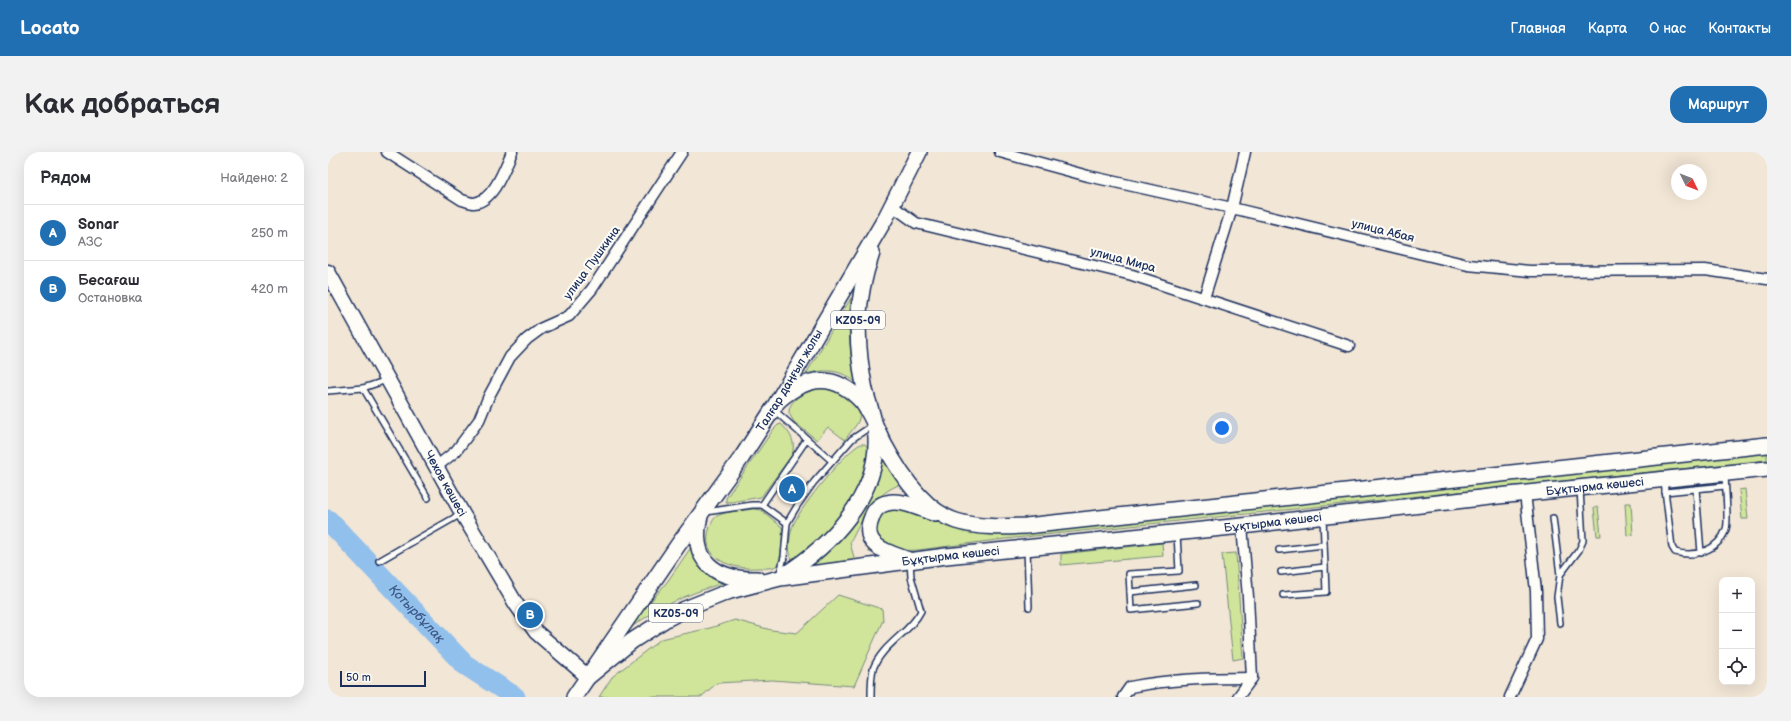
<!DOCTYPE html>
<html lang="ru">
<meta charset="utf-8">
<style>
body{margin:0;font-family:"Balsamiq Sans",sans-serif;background:#f2f2f3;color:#2b2b33}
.controls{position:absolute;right:12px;bottom:12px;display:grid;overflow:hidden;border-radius:8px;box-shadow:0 4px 16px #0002}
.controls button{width:36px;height:36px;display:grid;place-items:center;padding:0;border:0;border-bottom:1px solid #e1e1e2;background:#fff;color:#2b2b33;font:20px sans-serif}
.compass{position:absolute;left:1343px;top:12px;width:36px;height:36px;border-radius:50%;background:#fff;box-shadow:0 4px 16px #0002;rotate:133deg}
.scale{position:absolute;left:12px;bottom:10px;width:86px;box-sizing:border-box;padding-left:4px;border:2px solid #1b2f5e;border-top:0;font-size:11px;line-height:14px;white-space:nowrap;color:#1b2f5e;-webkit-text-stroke:3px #fdfcf7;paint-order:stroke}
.you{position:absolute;left:894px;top:276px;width:14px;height:14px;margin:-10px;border:3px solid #fff;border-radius:50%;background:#1a73e8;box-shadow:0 0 0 6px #1a73e833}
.badge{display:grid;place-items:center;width:26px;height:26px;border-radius:50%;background:#1f6fb2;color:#fff;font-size:13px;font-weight:700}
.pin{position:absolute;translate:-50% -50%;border:2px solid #fff;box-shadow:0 1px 4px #0006}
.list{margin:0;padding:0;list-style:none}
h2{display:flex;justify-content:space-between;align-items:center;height:52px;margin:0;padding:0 16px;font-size:17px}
h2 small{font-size:13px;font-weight:400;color:#7c7c81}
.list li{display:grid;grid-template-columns:26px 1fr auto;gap:12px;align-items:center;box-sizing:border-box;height:56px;padding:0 16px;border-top:1px solid #e1e1e2}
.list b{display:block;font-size:15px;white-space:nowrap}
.list p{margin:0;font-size:13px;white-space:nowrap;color:#7c7c81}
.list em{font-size:13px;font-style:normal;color:#7c7c81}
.icon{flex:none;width:22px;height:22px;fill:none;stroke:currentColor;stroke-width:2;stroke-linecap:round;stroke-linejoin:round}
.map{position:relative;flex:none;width:1439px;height:545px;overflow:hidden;border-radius:16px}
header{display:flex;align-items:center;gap:24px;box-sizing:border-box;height:56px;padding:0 20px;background:#1f6fb2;color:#fff}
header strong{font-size:19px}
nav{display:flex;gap:22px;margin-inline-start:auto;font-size:14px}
.intro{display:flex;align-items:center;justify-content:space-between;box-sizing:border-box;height:96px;padding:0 24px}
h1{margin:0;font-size:28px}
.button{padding:10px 18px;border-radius:16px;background:#1f6fb2;color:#fff;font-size:14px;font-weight:700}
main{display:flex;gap:24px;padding:0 24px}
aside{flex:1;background:#fff;border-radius:16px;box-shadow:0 4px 16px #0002}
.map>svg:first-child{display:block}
.green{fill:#d0e59a;stroke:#768a7c}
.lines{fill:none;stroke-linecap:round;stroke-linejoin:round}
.river{stroke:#91c0ec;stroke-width:21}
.lane-casing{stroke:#1b2f5e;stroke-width:8}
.street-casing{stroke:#1b2f5e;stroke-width:13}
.secondary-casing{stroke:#1b2f5e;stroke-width:17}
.primary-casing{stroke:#1b2f5e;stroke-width:18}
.lane{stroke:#fdfcf7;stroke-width:5}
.street{stroke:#fdfcf7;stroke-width:10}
.secondary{stroke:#fdfcf7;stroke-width:14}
.primary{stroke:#fdfcf7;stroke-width:15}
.labels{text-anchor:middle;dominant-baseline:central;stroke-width:4;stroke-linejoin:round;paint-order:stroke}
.shield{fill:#fdfcf7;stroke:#5f6c8c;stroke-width:1}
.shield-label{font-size:11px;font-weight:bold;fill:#1b2f5e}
.street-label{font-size:12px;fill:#1b2f5e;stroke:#fdfcf7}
.water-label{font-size:13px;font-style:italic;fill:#3e5a89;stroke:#fdfcf7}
</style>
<header>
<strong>Locato</strong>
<nav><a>Главная</a><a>Карта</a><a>О нас</a><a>Контакты</a></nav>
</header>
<div class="intro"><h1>Как добраться</h1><a class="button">Маршрут</a></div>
<main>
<aside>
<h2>Рядом<small>Найдено: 2</small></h2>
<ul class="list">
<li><span class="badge">A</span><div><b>Sonar</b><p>АЗС</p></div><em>250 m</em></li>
<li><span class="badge">B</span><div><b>Бесағаш</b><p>Остановка</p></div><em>420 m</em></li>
</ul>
</aside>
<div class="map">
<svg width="1439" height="545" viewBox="0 0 1439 545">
<rect width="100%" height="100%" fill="#f2e6d6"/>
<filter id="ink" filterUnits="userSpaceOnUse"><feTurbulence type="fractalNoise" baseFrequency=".025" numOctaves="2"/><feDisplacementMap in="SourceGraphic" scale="8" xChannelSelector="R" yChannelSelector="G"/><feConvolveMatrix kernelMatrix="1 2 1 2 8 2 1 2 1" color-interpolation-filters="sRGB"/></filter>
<g filter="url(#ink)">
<!-- green -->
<g class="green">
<path d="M523,146C519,175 522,202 527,230C513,217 496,217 478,222Z"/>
<path d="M497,235C508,240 535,250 531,267C529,274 521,281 517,288L500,275L489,288L466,270L461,261C460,245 485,237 497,235Z"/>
<path d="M453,272C463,282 468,290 464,303L433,345L403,350H398V346L445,278L450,273Z"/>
<path d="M533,292H537L540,296C542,323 517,363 499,382C490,390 479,398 470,406L464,407C459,399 462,379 466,371C474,354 517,299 533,292Z"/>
<path d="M553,299L574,332C547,340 534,367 522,391L527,409L468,419L529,361L551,325Z"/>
<polygon points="1439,301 1439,308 677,387 590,398 541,400 535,386 543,367 571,345 638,377"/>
<polygon points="1417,337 1420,367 1414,367 1411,338"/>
<polygon points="1297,351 1303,351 1305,383 1299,384"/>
<polygon points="1270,355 1273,384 1269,384 1266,356"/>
<path d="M425,357L433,358L454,375C455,382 454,409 448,414C443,417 435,416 430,416C405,418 370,407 382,375C384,370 386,365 391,363C401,359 414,359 425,357Z"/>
<polygon points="834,391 835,404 733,413 733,402"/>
<path d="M364,394L402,429C363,440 329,455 297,480L339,430Z"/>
<polygon points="908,401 915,506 905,508 894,402"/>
<polygon points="510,443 554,457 555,468 526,534 444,528 389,531 373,545 271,545 284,525 333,487 382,476 407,468 443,478 469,481"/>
</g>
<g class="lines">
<!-- river -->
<path class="river" id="s1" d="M0,368L136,512L187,545"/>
<defs>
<g id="lane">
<polyline points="35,236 100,346"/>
<polyline points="0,239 35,236 59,228"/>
<polyline points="446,258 504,309"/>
<path d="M1336,330L1344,395L1347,400C1367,406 1391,398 1398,377C1401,370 1397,332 1397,322"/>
<polyline points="1368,337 1373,401"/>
<polyline points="1337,340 1397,334"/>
<polyline points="434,353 479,287"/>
<polyline points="378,360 424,353 434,353 459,371"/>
<polyline points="1225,366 1232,423"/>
<polyline points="849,382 851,419 801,422 803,458 870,451"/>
<polyline points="699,397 701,455"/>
<polyline points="951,398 996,393"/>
<polyline points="51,409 133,362"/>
<polyline points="953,420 997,415"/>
<polyline points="452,421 456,405 459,371 469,354 486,330 524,287 545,273"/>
<polyline points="802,440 868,433"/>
<polyline points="955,443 998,440 995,365"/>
<polyline points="1232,471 1229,445 1232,423 1251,398 1255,389 1252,337"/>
<path d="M543,545C543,536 543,525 545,517C554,492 582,481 593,459L583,425L582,410"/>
</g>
<g id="street">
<path d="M59,0L134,48C138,49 143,51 146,51C166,49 177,15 184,0"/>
<polyline points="672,0 760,24 904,56 1140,113 1202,119 1377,118 1439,127"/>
<polyline points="563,53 588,71 804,123 1021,194"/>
<polyline points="876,146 904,56 917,0"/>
<polyline points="108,315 128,299 151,268 161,244 182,205 199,187 214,176 241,164 264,137 354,0"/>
<path d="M795,545L802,535C842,527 883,526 924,526"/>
<polyline points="910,545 924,526 920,445 914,374"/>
<polyline points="1182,545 1209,487 1208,439 1197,341"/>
</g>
<g id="secondary">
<path id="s2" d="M0,120L134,361L188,452L208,480L260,525"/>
</g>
<g id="primary">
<path d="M450,249C480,223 507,220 535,251C544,264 549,278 556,292C571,320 596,359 628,369C650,376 676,375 698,374L1439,293"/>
<path d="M372,364C361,409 387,428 429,427"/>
<path d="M581,408C559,400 531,394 544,365C546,358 552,352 559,351C574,347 593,357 607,362"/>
<path d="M456,423C502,394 551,344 548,285C548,269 541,254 537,238C527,189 527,149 544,101"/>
<path id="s3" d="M260,525L304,489L338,467L357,457L402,439L452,426L618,404L914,374L1170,344L1439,317"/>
<path id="s4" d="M246,545L350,393L414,305L445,257L557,67L591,0"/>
</g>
</defs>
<!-- lane casing -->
<use href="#lane" class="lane-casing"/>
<!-- street casing -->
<use href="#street" class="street-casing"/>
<!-- secondary casing -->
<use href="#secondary" class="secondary-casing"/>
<!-- primary casing -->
<use href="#primary" class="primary-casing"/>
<!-- lane -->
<use href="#lane" class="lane"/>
<!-- street -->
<use href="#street" class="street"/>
<!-- secondary -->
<use href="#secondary" class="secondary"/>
<!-- primary -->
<use href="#primary" class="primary"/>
</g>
</g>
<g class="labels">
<!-- shield labels -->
<g class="shield">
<rect x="503" y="159" width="54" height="18" rx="3"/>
<rect x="321" y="452" width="54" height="18" rx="3"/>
</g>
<g class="shield-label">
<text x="530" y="168">KZ05-09</text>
<text x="348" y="461">KZ05-09</text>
</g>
<!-- street labels -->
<g class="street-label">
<text transform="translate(1055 79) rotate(14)">улица Абая</text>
<text transform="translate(795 108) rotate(15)">улица Мира</text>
<text transform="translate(264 111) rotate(-54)">улица Пушкина</text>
<text stroke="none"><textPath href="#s4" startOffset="383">Талғар даңғыл жолы</textPath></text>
<text stroke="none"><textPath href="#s2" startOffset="242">Чехов көшесі</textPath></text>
<text stroke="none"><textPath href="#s3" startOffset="1039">Бұқтырма көшесі</textPath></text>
<text stroke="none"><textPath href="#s3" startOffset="715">Бұқтырма көшесі</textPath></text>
<text stroke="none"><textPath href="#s3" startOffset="391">Бұқтырма көшесі</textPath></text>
</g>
<!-- water labels -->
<g class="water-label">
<text stroke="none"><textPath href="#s1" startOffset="129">Қотырбұлақ</textPath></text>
</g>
</g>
</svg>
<div class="controls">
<button>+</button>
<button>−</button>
<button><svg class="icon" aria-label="locate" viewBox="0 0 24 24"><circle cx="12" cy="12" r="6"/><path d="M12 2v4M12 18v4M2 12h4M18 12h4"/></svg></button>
</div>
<svg class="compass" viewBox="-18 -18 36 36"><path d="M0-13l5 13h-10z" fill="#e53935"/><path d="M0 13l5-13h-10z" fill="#7c7c81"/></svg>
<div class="scale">50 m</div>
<div class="you"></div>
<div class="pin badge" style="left:464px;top:337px">A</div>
<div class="pin badge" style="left:202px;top:463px">B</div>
</div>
</main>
